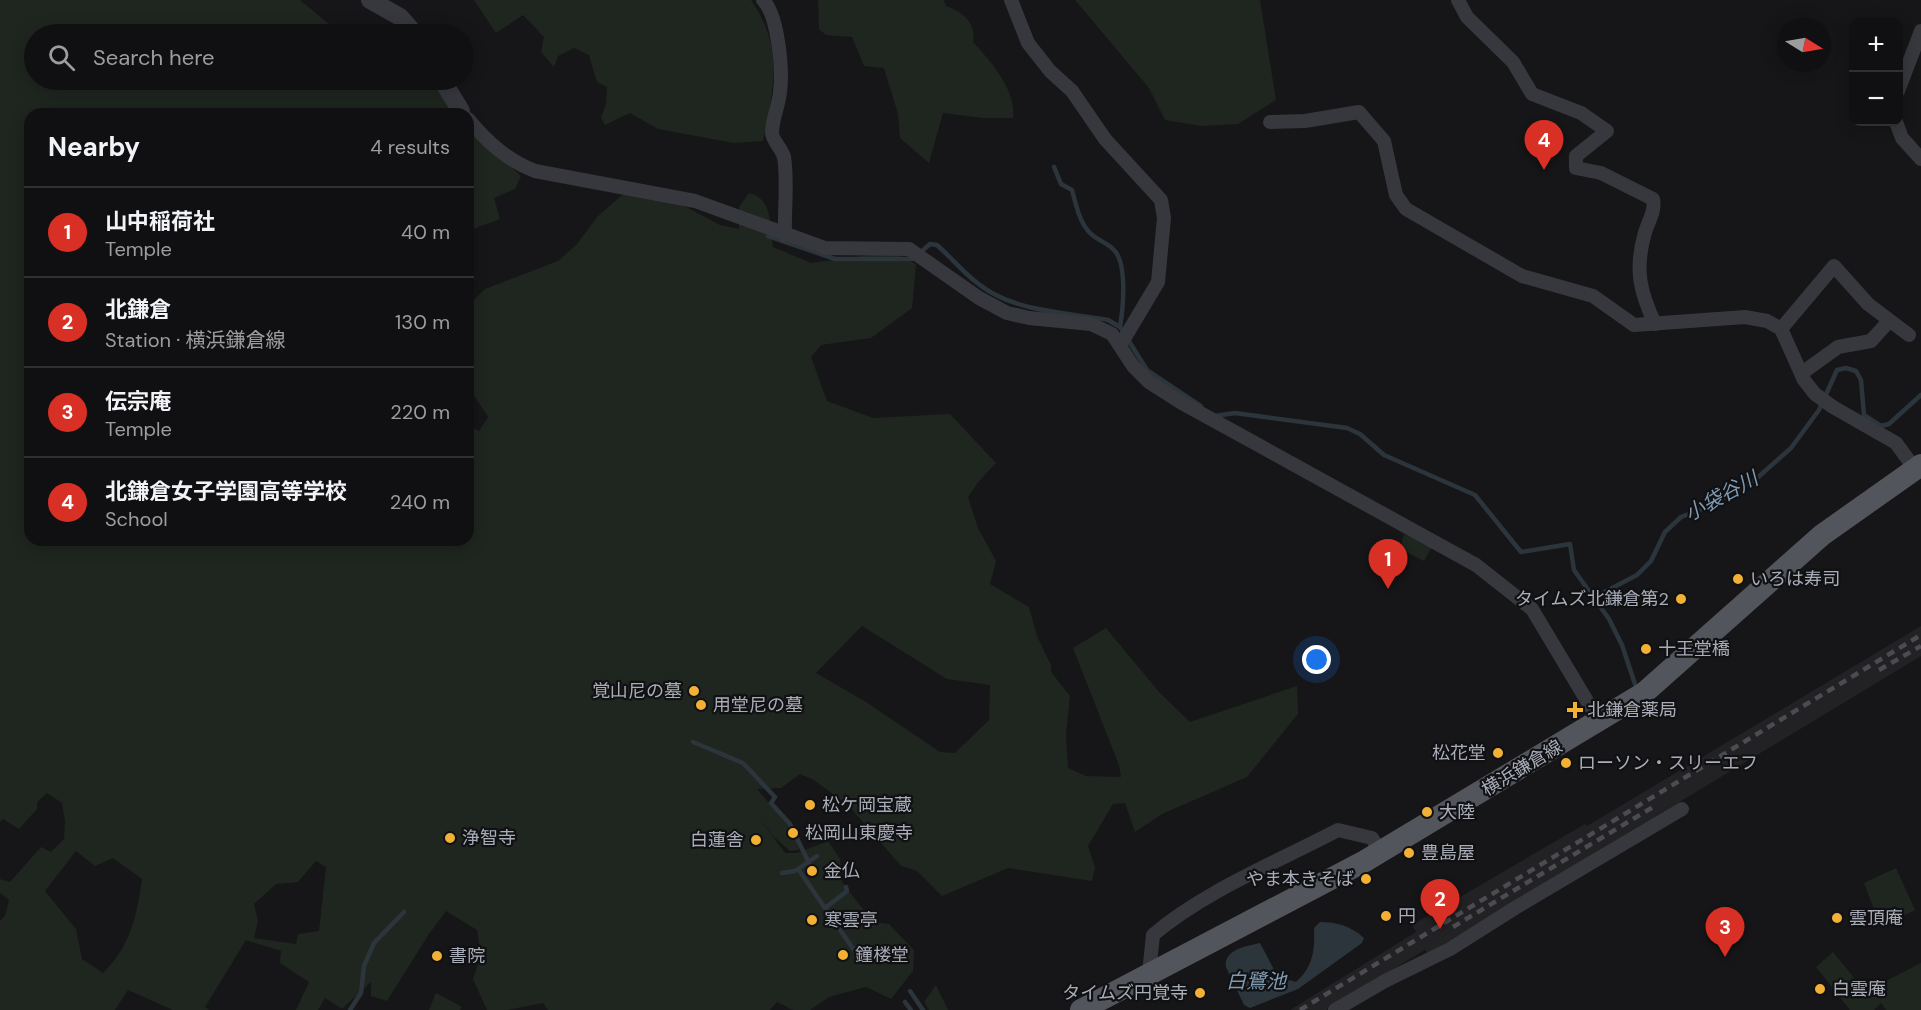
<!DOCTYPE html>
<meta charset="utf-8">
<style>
body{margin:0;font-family:"DM Sans","Noto Sans JP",sans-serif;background:#19191b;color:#f1f3f6}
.controls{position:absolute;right:18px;top:18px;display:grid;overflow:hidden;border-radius:12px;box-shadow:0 3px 15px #0003}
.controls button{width:54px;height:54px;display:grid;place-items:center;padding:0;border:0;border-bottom:2px solid #303032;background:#101012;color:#f1f3f6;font:30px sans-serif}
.compass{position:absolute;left:1777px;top:18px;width:54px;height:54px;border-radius:50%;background:#101012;box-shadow:0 3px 15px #0003;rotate:101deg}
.you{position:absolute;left:1317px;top:660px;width:21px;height:21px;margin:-15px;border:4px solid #fff;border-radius:50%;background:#1a73e8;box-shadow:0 0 0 9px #1a73e833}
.badge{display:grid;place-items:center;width:39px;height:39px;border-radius:50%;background:#d93025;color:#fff;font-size:20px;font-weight:700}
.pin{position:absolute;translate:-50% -50px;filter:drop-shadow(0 2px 3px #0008)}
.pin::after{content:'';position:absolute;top:32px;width:21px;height:18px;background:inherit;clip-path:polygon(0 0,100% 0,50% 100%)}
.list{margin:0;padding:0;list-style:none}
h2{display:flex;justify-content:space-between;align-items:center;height:78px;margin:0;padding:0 24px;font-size:26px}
h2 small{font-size:20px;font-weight:400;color:#9c9d9f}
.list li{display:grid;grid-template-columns:39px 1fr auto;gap:18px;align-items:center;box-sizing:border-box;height:90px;padding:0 24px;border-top:2px solid #303032}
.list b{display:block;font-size:22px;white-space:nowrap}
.list p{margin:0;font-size:20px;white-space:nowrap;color:#9c9d9f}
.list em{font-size:20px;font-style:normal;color:#9c9d9f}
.icon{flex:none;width:33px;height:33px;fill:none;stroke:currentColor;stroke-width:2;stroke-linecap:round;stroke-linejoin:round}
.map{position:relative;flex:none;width:1921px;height:1010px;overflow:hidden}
.search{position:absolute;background:#101012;box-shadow:0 3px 15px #0003;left:24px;top:24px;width:450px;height:66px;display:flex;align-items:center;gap:15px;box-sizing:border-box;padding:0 21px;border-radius:33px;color:#9c9d9f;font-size:22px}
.panel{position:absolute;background:#101012;box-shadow:0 3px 15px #0003;left:24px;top:108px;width:450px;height:438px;border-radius:18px}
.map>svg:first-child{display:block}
.built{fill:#222225}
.green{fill:#1e261f;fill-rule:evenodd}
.water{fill:#2c353c}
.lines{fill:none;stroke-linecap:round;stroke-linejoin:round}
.stream{stroke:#2c353c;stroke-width:4.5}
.minor{stroke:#37383d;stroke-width:14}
.tertiary{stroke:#37383d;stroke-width:18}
.primary{stroke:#53555c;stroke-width:22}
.rail{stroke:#4a4c52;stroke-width:4.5;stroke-dasharray:8 6;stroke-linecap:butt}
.poi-dot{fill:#f2b134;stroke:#111113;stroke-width:2}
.labels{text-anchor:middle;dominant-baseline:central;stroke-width:4.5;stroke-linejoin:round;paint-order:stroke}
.poi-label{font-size:18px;fill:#a8adb8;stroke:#111113;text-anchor:start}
.street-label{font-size:18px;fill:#a8adb8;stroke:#111113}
.water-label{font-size:20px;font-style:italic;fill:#7f9bb3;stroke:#111113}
</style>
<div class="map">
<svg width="1921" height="1010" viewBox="0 0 1921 1010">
<rect width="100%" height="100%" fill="#161618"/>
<!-- built -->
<polygon class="built" points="1921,626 1921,656 1428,954 1425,950 1326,1010 1290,1010 1416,932 1412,925 1585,824 1587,826"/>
<!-- green -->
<g class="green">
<path d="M0,0H300L341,34H34V80H433L455,114H30V540H468V425L479,431L488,417L468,386V306L485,289L558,261L577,244L598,216L622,195L635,194L686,207L720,225L739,229V207L749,193C773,198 770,227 773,247L811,263L891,252L916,264L912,308L871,338L821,345L811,357L827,401L873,418L950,414L996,463L979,481L968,497L978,528L996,561L990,584L1029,607L1037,636L1051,665V672L1070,696L1066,734L1068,768L1086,776L1121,777L1119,765L1073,648L1106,628L1160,693L1190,722L1297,686L1298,714L1247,777L1162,814L1135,832L1125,803L1113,804L1088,846L1095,867L1092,881L1008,868L942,896L917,871L901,866L849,806L814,780L800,774L781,788L757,789C771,808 798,825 799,850L790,851L773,836L751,807L785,853H797L828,841L840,859L842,882L873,922L889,924L914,950L913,971L891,999L866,987L829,997L810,1010H793L777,1002L770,1010H548L543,1003L507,1010H487L473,979L481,955L477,930L446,911L429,934L387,1001L371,996V982L342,1009L325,998L318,1010H296L309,982L280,963L281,951L246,940L205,1007L209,1010H173L128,990L115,1010H0V921L5,916L9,900L0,893V879L10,882L41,847L51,852L64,839L65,821L62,803L47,793L37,802V809L19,829L3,819L0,822ZM862,626L947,679L990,685L989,720L955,753L940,752L866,702L816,673ZM76,851L95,866L113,858L142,879C136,918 131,945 103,973L82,959L76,929L45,891ZM316,861L326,867L319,931L298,934L296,944L254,938L258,921L254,904L276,884L298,882Z"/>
<path d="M474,0H751C784,48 774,87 763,141L734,143L658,129L630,113L605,125L601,118L606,104L607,87L597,82L589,55L574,48L558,56L554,67L541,52L544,37L523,15L496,33Z"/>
<path d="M818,0H944L946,6C962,11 977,24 973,42C990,60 1017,91 1013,118H983L943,113L929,163L900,138L898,114L884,68L864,66L852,37L826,35L819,29Z"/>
<polygon points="1075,0 1260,0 1276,100 1238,124 1201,126 1165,120 1149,88"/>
<polygon points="468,125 521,176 515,189 494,198 500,219 468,231"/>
<polygon points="1404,534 1432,547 1424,561 1400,549"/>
<polygon points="1896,868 1915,910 1881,927 1864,883"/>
<polygon points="1833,952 1869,996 1878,990 1878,985 1921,963 1921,1010 1886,1010 1881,1003 1874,1010 1850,1010 1816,967"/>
<polygon points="936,985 948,1010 929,1010 924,1002"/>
<polygon points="436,993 462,1007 460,1010 429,1010"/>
</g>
<!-- water -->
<path class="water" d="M1320,922C1337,922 1351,926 1364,938L1362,943L1298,989L1250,1008L1244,1005L1226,967C1223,949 1248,946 1260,943L1278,977L1296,982C1313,967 1315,950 1314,928Z"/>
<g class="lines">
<!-- stream -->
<g class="stream">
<path d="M1054,167L1061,184L1072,190C1076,204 1079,222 1090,233C1097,240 1107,243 1113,249C1128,262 1123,309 1120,327"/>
<path d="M768,236L835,259H913L930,244L937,245C956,262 971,282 994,294C1027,312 1071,313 1108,320L1120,327L1147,370L1201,406"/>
<polyline points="1215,416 1235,413 1347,428 1360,434 1384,455 1475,495 1521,552 1570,544 1574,570 1609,619 1622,645 1635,684"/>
<polyline points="1595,597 1637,575 1651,561 1665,532 1681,517 1710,506 1756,479 1791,448 1819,410 1837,370 1846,368 1856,371 1861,380 1864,415 1881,426 1889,424 1921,395"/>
<polyline points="693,742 743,763 775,797 771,803 790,824 809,863"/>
<polyline points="798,869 825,908"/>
<polyline points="782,873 795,871 817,856"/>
<polyline points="846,887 847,891 825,908 856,953"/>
<polyline points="910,991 923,1010"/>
<polyline points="905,1002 911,1010"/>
<polyline points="350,1010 361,993 364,966 374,943 404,912"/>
</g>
<!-- minor -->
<g class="minor">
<path d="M763,0C778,15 783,69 780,92C779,105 772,119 772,133C772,140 782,149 784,157C788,179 784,213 785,236"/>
<polyline points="1011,0 1028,43 1050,71 1072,91 1105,139 1161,200 1164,218 1158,282 1121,344"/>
<path d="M1458,0L1467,17L1513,62L1532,94L1581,113L1607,131L1576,156V168L1601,173L1653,199C1656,212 1647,223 1644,236C1635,270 1640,292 1655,324"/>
<polyline points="1898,91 1921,31"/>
<path d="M468,119C487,142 507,160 535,171L695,201L825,248L909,249L979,298L1007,313L1029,318L1091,324L1112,334L1133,366L1149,382L1182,403L1476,565L1532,609L1599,721"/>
<polyline points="1270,122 1305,121 1359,112 1384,141 1396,195 1406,209 1522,276 1593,296 1634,325 1745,317 1767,321 1781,329 1804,380 1815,394 1833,407 1896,443 1915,469"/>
<polyline points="1896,122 1902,138 1921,159"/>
<polyline points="1781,329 1834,266 1868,304 1909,335"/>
<polyline points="1802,373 1838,347 1871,341 1889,321"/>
<path d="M1149,973L1153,935C1203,892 1279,861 1338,830L1372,838L1380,852"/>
<polyline points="1335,1010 1385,981 1450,949 1515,908 1682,809"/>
</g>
<!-- tertiary -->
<g class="tertiary">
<polyline points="370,0 400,17 415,34"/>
<polyline points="442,80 461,111"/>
</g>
<!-- primary -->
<polyline class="primary" points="1081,1010 1365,861 1644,693 1822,535 1921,465"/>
<!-- rail -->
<g class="rail">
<polyline points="1879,670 1921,646"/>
<polyline points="1453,927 1653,807"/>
<polyline points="1300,1010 1921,635"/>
</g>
</g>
<!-- markers -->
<g class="poi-dot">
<circle cx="1738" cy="579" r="6"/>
<circle cx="1681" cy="599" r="6"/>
<circle cx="1646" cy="649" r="6"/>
<circle cx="694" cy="691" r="6"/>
<circle cx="701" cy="705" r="6"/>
<path d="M1572 701h6v6h6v6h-6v6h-6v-6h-6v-6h6z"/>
<circle cx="1498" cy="753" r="6"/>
<circle cx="1566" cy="763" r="6"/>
<circle cx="810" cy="805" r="6"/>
<circle cx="1427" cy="812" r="6"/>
<circle cx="793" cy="833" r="6"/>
<circle cx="450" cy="838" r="6"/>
<circle cx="756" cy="840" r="6"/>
<circle cx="1409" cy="853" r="6"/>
<circle cx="812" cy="871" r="6"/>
<circle cx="1366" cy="879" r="6"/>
<circle cx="1386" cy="916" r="6"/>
<circle cx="1837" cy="918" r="6"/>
<circle cx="812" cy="920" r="6"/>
<circle cx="843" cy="955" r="6"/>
<circle cx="437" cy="956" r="6"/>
<circle cx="1820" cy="989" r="6"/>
<circle cx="1200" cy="993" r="6"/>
</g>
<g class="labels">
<!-- poi labels -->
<g class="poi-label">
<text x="1750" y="579">いろは寿司</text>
<text x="1669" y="599" text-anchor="end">タイムズ北鎌倉第2</text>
<text x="1658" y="649">十王堂橋</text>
<text x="682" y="691" text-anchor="end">覚山尼の墓</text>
<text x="713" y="705">用堂尼の墓</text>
<text x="1587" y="710">北鎌倉薬局</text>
<text x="1486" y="753" text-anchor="end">松花堂</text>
<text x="1578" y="763">ローソン・スリーエフ</text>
<text x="822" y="805">松ケ岡宝蔵</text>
<text x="1439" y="812">大陸</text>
<text x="805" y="833">松岡山東慶寺</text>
<text x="462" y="838">浄智寺</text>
<text x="744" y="840" text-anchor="end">白蓮舎</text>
<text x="1421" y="853">豊島屋</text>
<text x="824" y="871">金仏</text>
<text x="1354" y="879" text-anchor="end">やま本きそば</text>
<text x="1398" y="916">円</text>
<text x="1849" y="918">雲頂庵</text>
<text x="824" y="920">寒雲亭</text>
<text x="855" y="955">鐘楼堂</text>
<text x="449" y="956">書院</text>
<text x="1832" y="989">白雲庵</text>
<text x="1188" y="993" text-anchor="end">タイムズ円覚寺</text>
</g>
<!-- street labels -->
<g class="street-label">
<text transform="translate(1522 768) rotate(-31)">横浜鎌倉線</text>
</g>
<!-- water labels -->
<g class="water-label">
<text transform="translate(1721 496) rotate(-29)">小袋谷川</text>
<text x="1256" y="981">白鷺池</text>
</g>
</g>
</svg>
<div class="controls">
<button>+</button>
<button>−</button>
</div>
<svg class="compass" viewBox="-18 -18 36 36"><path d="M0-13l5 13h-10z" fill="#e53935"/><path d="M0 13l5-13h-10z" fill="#9c9d9f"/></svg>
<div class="you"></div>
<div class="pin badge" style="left:1388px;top:589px">1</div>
<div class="pin badge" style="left:1440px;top:929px">2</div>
<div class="pin badge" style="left:1725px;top:957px">3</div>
<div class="pin badge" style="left:1544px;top:170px">4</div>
<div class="search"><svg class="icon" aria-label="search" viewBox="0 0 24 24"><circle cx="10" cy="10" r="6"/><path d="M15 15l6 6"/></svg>Search here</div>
<section class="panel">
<h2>Nearby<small>4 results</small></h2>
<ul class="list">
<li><span class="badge">1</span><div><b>山中稲荷社</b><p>Temple</p></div><em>40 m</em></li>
<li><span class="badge">2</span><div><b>北鎌倉</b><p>Station · 横浜鎌倉線</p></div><em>130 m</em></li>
<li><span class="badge">3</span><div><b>伝宗庵</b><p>Temple</p></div><em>220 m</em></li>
<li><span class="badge">4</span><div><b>北鎌倉女子学園高等学校</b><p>School</p></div><em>240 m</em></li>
</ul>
</section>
</div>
